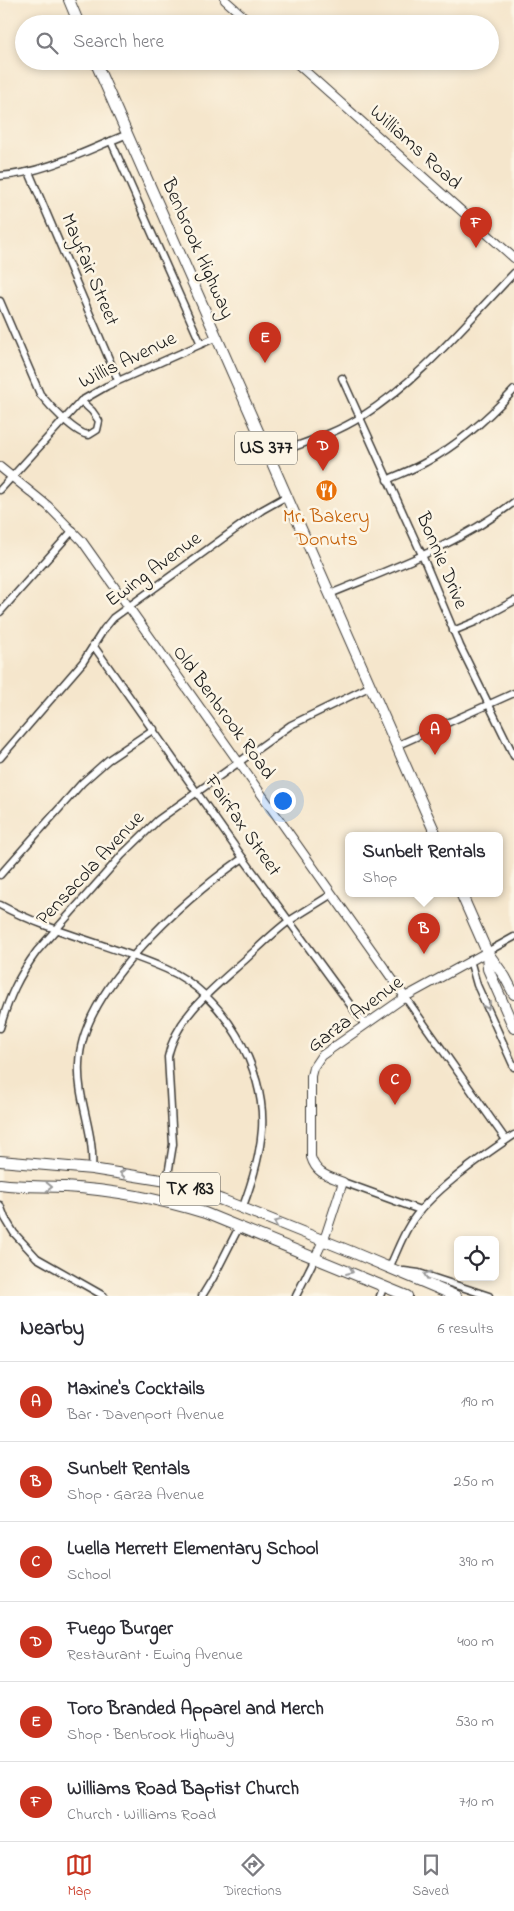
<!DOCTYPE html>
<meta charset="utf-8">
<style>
body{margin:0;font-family:"Indie Flower",sans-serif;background:#f2f2f3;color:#2b2b33}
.controls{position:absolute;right:15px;bottom:15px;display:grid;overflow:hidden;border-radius:8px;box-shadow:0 2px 8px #0003}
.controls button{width:45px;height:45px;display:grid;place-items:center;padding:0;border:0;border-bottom:1px solid #e1e1e2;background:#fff;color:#2b2b33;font:25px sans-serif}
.you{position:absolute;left:282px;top:800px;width:18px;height:18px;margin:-12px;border:4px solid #fff;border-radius:50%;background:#1a73e8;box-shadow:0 0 0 8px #1a73e833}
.badge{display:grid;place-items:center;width:32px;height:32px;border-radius:50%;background:#c8321e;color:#fff;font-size:16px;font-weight:700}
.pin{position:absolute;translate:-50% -41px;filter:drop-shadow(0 1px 2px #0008)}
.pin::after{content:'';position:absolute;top:26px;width:18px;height:15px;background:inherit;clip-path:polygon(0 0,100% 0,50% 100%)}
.popup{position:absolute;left:345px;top:832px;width:158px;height:65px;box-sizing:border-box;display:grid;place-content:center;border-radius:8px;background:#fff;filter:drop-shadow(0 1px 4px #0005);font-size:16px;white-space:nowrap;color:#7c7c81}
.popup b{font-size:19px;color:#2b2b33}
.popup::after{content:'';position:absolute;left:50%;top:100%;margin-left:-10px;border:10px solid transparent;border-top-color:#fff}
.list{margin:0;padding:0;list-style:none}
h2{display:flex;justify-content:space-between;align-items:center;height:65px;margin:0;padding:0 20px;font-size:21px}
h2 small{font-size:16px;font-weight:400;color:#7c7c81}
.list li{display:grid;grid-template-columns:32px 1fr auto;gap:15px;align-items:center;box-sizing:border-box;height:80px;padding:0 20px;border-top:1px solid #e1e1e2}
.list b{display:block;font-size:19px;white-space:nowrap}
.list p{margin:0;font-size:16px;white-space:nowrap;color:#7c7c81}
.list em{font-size:16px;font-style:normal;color:#7c7c81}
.icon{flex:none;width:28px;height:28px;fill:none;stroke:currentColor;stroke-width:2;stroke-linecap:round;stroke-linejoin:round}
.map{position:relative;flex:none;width:514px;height:1296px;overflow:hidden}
.search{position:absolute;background:#fff;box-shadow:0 2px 8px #0003;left:15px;right:15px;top:15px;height:55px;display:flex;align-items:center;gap:12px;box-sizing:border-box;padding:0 18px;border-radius:28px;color:#7c7c81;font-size:19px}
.sheet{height:545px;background:#fff}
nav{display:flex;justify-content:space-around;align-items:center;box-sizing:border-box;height:70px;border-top:1px solid #e1e1e2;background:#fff;font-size:14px;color:#7c7c81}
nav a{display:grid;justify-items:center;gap:2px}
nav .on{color:#c8321e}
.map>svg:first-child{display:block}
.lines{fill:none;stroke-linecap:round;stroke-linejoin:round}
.minor-casing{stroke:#3d3a36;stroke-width:9}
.tertiary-casing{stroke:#3d3a36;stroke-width:10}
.primary-casing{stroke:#3d3a36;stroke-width:12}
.minor{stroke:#fff;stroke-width:6}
.tertiary{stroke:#fff;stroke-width:8}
.primary{stroke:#fff;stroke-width:10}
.oneway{stroke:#999}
.labels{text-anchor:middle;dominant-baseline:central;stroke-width:5;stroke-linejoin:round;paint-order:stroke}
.shield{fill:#fcf5e5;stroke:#5f5d58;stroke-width:1}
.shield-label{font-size:19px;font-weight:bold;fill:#1c1c1c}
.street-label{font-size:20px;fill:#1c1c1c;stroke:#fcf5e5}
.food-label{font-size:20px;fill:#c56008;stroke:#fcf5e5}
</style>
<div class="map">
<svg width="514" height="1296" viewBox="0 0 514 1296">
<rect width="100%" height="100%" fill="#fcf5e5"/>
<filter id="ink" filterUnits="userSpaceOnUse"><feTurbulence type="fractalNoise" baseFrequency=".02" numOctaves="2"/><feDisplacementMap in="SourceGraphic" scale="10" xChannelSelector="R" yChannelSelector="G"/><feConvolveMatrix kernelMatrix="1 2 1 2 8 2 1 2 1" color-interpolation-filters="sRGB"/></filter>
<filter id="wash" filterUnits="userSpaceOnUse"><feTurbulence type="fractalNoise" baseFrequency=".0096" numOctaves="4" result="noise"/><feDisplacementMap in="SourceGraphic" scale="20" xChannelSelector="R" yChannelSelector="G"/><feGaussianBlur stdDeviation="1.12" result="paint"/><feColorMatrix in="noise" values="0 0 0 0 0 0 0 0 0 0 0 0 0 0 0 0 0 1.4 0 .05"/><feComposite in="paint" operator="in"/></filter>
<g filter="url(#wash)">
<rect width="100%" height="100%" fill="#f5e6cc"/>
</g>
<g filter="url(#ink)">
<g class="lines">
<defs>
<g id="minor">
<polyline points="111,141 201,344"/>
<polyline points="29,172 118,380"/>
<path d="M0,176C45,173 87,150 128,134"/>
<path d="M0,301L40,394C49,405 75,434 89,435L97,430L99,421L92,411L81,401"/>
<polyline points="342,378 422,555 460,646 514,756"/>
<path d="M269,456C300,444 333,435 361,417C421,379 465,324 514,273"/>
<path d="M387,480C400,474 414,469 426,462C460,444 489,417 514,390"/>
<polyline points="0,490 81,401 107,386 217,337"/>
<path d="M330,594C393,568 460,544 514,502"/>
<polyline points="0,612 73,530"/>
<polyline points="453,631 475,622 514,601"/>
<polyline points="93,645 243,858 365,1025"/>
<polyline points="396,746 514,693"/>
<polyline points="0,758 83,662 104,629 113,618 262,510 287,496"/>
<polyline points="0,875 82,783 108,760 154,729"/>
<path d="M0,905C52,933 112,945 166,969C222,993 266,1067 262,1129C260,1157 252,1183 242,1209"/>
<polyline points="487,952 514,937"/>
<polyline points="470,960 477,985 514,1067"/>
<polyline points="405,997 506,1140"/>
<path d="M0,1028C9,997 18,977 37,951L122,855L158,820L291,725L371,686"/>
<path d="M92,1169C95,1133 77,1100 79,1064C81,989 186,898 243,858"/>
<path d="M167,1181L173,1144L168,1057C176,1016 216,986 246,959C260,946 274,932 289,921C303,912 318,903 332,894"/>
<polyline points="343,1182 420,1210"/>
<polyline points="0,1205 5,1218 14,1233 37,1258 104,1296"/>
<path d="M389,1268C396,1254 401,1239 409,1226C428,1193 483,1156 514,1135"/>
<polyline points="404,1271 419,1273 489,1296"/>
<polyline points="202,1296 213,1278 239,1227"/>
<polyline points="296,1296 315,1258"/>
<polyline points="380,1296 384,1286"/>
</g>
<g id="tertiary">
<polyline points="225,0 252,24"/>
<polyline points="294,61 514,258"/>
<polyline points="0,467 48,506 82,541 405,997"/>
<path d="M315,1258L326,1234L343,1182C328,1176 316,1174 311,1157V1076L313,1068L321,1056L405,997L487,952"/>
</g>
<g id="primary">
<polyline points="69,0 79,24"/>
<polyline points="95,61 436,835"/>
<polyline points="461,893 487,952 505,977 514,994"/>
<polyline points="487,953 488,969 514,1028"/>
<polyline points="0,1161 92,1169 167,1181 222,1200 352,1252 456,1296"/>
<path d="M0,1184C22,1187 43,1186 65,1187C113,1190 160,1199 205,1213L407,1296"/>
</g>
</defs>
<!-- minor casing -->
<use href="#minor" class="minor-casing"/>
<!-- tertiary casing -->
<use href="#tertiary" class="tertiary-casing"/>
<!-- primary casing -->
<use href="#primary" class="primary-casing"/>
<!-- minor -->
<use href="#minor" class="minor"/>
<!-- tertiary -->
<use href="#tertiary" class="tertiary"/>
<!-- primary -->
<use href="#primary" class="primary"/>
</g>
<!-- one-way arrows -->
<defs><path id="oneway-chevron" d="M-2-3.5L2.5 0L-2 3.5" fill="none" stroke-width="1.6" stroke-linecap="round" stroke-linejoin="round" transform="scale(1.25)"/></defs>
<g class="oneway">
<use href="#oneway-chevron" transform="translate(487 1006) rotate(67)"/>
<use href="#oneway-chevron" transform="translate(123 1173) rotate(-171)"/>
<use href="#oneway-chevron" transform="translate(49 1187) rotate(1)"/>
<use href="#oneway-chevron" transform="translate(277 1223) rotate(-158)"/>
<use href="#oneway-chevron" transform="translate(350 1271) rotate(23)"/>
<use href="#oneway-chevron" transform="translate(427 1275) rotate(-162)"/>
</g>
</g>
<!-- icons -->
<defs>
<symbol id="restaurant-disc" viewBox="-11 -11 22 22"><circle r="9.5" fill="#e8710a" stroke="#fcf5e5"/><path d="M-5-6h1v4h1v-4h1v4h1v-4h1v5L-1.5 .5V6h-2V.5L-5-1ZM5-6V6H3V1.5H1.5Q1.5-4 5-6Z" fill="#fff"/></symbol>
</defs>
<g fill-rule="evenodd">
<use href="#restaurant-disc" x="314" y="478" width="25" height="25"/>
</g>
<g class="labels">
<!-- shield labels -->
<g class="shield">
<rect x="235" y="431.5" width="62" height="33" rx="4"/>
<rect x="160" y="1172.5" width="60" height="33" rx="4"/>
</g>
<g class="shield-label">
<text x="266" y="448">US 377</text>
<text x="190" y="1189">TX 183</text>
</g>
<!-- street labels -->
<g class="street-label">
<text transform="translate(415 148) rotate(42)">Williams Road</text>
<text transform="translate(197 249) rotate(66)">Benbrook Highway</text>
<text transform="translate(89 270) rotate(67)">Mayfair Street</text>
<text transform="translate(128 361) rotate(-26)">Willis Avenue</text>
<text transform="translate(441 561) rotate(67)">Bonnie Drive</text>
<text transform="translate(154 570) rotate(-36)">Ewing Avenue</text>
<text transform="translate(223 713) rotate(54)">Old Benbrook Road</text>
<text transform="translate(242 826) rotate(55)">Fairfax Street</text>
<text transform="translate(91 869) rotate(-47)">Pensacola Avenue</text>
<text transform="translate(356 1015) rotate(-37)">Garza Avenue</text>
</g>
<!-- food labels -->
<g class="food-label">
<text x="326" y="517">Mr. Bakery<tspan x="326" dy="23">Donuts</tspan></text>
</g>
</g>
</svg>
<div class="controls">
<button><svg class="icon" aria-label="locate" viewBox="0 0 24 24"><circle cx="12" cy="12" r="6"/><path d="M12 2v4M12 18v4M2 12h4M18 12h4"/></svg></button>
</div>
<div class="you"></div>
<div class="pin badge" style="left:435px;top:755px">A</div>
<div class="pin badge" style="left:424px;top:954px">B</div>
<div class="popup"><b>Sunbelt Rentals</b>Shop</div>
<div class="pin badge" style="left:395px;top:1105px">C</div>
<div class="pin badge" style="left:323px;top:471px">D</div>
<div class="pin badge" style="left:265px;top:363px">E</div>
<div class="pin badge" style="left:476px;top:248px">F</div>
<div class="search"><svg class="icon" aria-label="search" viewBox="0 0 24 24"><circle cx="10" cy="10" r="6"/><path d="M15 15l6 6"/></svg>Search here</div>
</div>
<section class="sheet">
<h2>Nearby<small>6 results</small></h2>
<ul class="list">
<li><span class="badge">A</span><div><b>Maxine's Cocktails</b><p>Bar · Davenport Avenue</p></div><em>190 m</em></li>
<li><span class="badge">B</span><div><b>Sunbelt Rentals</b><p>Shop · Garza Avenue</p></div><em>250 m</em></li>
<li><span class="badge">C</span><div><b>Luella Merrett Elementary School</b><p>School</p></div><em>390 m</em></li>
<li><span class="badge">D</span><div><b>Fuego Burger</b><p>Restaurant · Ewing Avenue</p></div><em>400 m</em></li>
<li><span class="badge">E</span><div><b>Toro Branded Apparel and Merch</b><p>Shop · Benbrook Highway</p></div><em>530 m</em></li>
<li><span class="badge">F</span><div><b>Williams Road Baptist Church</b><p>Church · Williams Road</p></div><em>710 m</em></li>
</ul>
</section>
<nav>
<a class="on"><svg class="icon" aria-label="map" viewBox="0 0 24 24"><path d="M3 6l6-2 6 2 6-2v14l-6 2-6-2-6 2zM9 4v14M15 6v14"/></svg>Map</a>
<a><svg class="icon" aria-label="directions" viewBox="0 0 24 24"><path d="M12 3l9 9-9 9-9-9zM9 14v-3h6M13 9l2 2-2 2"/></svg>Directions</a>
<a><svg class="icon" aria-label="saved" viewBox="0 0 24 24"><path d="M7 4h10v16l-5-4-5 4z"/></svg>Saved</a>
</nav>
